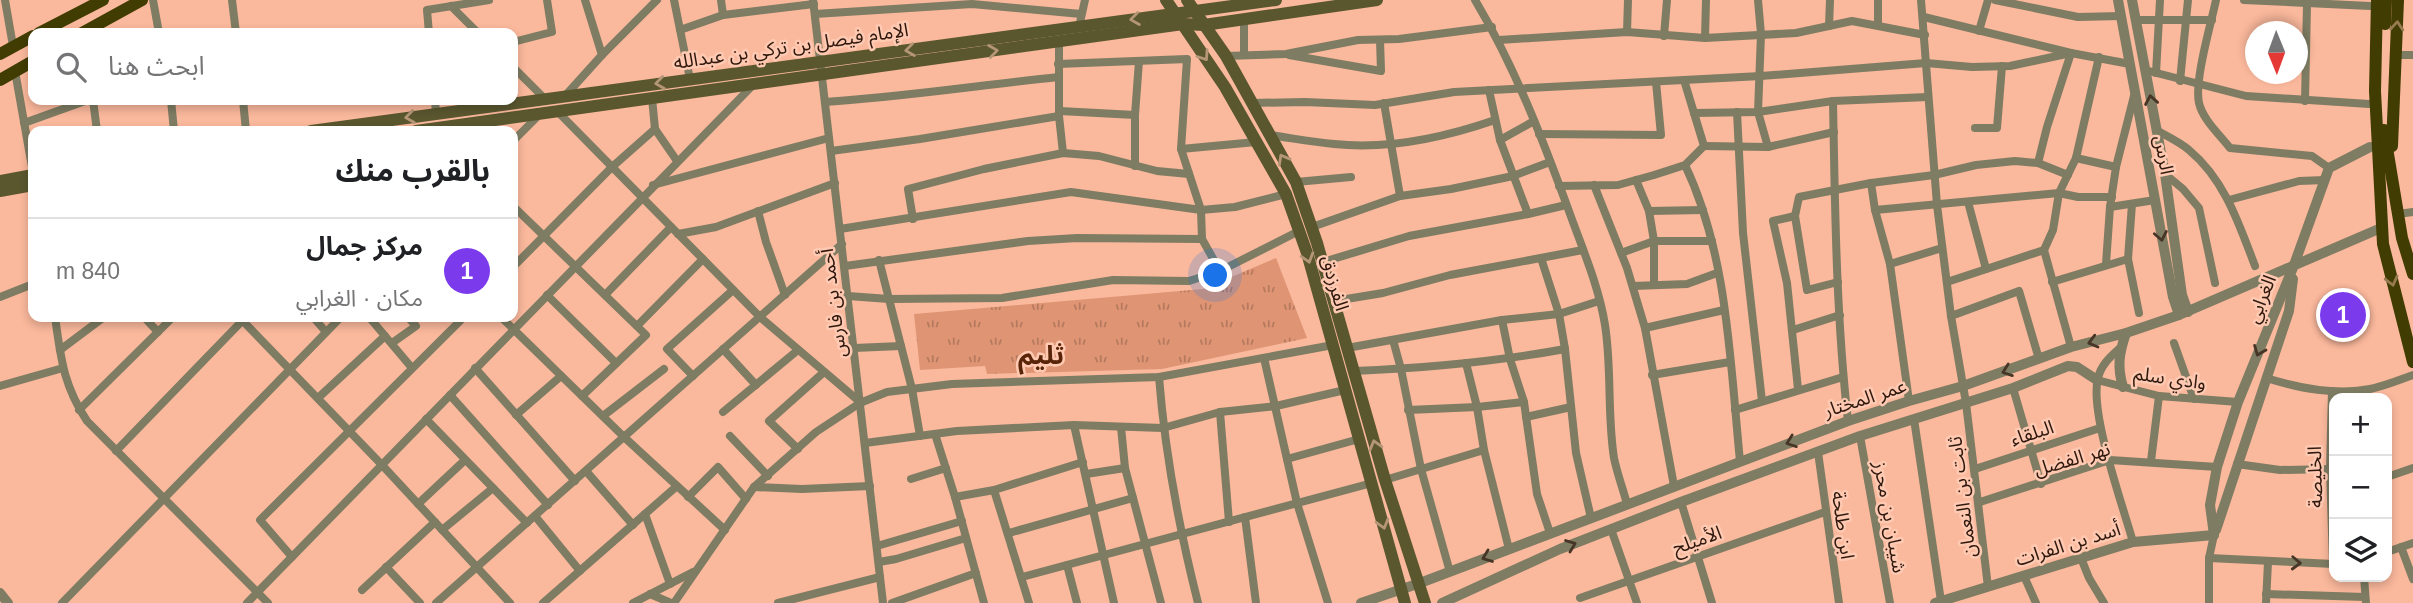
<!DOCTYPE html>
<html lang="ar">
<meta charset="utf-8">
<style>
body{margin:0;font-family:Arial,"Noto Sans Arabic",sans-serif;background:#f6f6f6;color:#202124;direction:rtl}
.controls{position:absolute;right:21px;bottom:21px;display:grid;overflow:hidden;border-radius:14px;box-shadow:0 4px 10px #0003}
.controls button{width:63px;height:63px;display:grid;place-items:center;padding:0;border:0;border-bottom:2px solid #e0e0e0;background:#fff;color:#202124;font:35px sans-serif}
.compass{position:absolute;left:2245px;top:21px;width:63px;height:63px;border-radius:50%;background:#fff;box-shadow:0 4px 10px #0003;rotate:179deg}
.you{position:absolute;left:1216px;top:276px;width:24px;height:24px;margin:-18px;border:5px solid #fff;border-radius:50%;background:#1a73e8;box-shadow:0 0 0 10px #1a73e833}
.badge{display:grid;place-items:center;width:46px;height:46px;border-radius:50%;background:#7c3aed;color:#fff;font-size:23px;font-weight:700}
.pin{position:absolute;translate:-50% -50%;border:4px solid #fff;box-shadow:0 2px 7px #0006}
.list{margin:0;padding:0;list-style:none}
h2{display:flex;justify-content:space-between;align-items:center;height:91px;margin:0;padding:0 28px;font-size:30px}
h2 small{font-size:23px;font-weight:400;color:#757577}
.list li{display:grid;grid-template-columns:46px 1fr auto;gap:21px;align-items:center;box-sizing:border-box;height:105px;padding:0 28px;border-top:2px solid #e0e0e0}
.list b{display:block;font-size:26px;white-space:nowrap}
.list p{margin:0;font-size:23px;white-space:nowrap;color:#757577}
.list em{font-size:23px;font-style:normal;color:#757577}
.icon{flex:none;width:38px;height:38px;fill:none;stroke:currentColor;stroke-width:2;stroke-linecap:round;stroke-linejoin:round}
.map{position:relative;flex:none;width:2413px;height:603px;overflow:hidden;direction:ltr}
.search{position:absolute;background:#fff;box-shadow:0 4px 10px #0003;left:28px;top:28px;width:490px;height:77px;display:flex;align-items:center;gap:18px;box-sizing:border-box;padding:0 24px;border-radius:14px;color:#757577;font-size:26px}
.panel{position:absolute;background:#fff;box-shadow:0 4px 10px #0003;left:28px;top:126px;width:490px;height:196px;border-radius:14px;direction:rtl}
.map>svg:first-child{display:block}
.grass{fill:url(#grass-tufts)}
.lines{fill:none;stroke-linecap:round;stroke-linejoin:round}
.minor{stroke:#7e7c62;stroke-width:8}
.tertiary{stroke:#7e7c62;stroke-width:10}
.secondary{stroke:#5a572f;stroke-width:12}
.primary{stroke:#413c02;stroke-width:12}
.oneway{stroke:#b59677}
.oneway2{stroke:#967b51}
.oneway3{stroke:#473627}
.labels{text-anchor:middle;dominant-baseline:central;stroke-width:5;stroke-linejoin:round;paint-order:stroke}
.street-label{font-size:19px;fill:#2f180d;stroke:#ffc9b2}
.district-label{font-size:26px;font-weight:bold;fill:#592509;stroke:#ffc9b2}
</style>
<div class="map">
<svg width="2413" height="603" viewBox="0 0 2413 603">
<defs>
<pattern id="grass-tufts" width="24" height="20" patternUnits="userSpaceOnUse" patternTransform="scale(1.75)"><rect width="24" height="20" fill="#df9574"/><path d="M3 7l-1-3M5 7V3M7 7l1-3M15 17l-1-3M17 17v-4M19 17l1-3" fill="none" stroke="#b5795e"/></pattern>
</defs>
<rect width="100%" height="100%" fill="#fab89c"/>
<!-- grass -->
<polygon class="grass" points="1276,258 1307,338 1162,369 987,374 985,366 920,370 914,314 1203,289"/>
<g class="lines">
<!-- minor -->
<g class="minor">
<polyline points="5,0 13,46"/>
<polyline points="153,0 159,33"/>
<polyline points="232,0 236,33"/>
<polyline points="585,0 602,55"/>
<polyline points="674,0 690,79"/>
<polyline points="721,0 723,15"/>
<polyline points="813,0 883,603"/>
<path d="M1475,0C1515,67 1543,140 1570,214C1583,250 1599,287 1605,325C1612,369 1607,414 1614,458C1617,473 1623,489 1627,504"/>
<polyline points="1758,0 1761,34 1758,112 1768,147"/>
<polyline points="1878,0 1878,24"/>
<polyline points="1921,0 1937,205 1951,316 1966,403 1988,587"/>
<polyline points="1995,0 2078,17 2121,16"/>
<path d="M2216,0C2211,24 2194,81 2199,103C2203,120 2220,135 2230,148L2312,156L2329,168"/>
<polyline points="2244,0 2370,6"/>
<polyline points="451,6 478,33"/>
<polyline points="815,14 972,4 1081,14"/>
<polyline points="1924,17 2071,53 2047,127 2038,163"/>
<polyline points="2136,20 2212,20"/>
<polyline points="1829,26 1830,0"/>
<polyline points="1079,27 1085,0"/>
<polyline points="680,30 723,15 814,4"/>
<polyline points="1979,31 1988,0"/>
<polyline points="1627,32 1628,0"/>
<polyline points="429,33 427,10 489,0"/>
<polyline points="1664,36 1667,0"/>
<polyline points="1705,38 1706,0"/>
<polyline points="1499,40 1627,32 1705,38 1796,33 1852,21 1925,35"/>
<polyline points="513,42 552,32 547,0"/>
<polyline points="1059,42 1059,116 1063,153"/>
<polyline points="1244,54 1244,19"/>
<polyline points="1289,55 1381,71 1380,40"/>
<polyline points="2395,55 2413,55"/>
<polyline points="1226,56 1286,54 1358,40 1399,39 1492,27"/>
<polyline points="1058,64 1187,59 1181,149 1201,210 1202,239 1220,271"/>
<polyline points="513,67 545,99"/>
<polyline points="2145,70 2246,96 2369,104"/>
<polyline points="15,71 32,167"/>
<polyline points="2156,73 2160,0"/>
<polyline points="2180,81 2188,0"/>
<polyline points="1489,90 1500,140 1528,214"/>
<polyline points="565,96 602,55 657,0"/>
<polyline points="652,98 655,129 677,161"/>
<polyline points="93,100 97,131"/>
<polyline points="171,100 174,131"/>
<polyline points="243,100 246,131"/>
<polyline points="435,100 436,114"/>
<path d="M1833,101C1835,208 1836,315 1848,421"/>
<polyline points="2305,101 2307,4"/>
<path d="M825,102C903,97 981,85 1059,77"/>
<polyline points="1252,103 1305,102 1375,105 1454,92 1761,76 1926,63 1972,67 2010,66 2071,53 2130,64"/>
<polyline points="1384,103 1400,196"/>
<polyline points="557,111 760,317 860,402"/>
<polyline points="1060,111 1135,115"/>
<polyline points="1737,112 1743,233 1762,401"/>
<polyline points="1694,113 1758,112 1833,101 1928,97"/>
<polyline points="24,123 88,100"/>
<polyline points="1975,128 1997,128 2002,66"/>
<path d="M2156,130C2167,136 2180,142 2189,150C2225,180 2239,224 2255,266"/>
<polyline points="1539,134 1661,135 1656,82"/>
<path d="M1269,135C1291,138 1312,142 1334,144C1389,150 1443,138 1495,120"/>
<polyline points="1500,140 1534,121"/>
<polyline points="513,141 540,114"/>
<polyline points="1704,146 1768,147 1834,132"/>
<polyline points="1181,149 1256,142"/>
<polyline points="831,151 920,139 1059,116"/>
<polyline points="2076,158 2116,167"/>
<path d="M1685,165C1728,255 1730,362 1740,461"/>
<polyline points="1135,166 1135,115 1139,61"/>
<polyline points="2165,174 2183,189 2199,208 2215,283"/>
<polyline points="1636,180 1649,211 1654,241 1654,284"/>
<polyline points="1296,182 1351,177"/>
<polyline points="1871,183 1875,210 1890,264 1909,401"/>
<polyline points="653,185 829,138"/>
<polyline points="1594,185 1627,268 1645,328 1674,486"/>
<polyline points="1559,186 1618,185 1654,175 1685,165 1704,146 1684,80"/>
<polyline points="2229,200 2299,181 2325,180"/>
<polyline points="1968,202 1986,269"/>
<polyline points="2132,204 2128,259 2139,313"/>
<polyline points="513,206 646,335 582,396"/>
<polyline points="2110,207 2155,200"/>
<polyline points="1875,210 2059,193 2078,197 2112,197"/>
<polyline points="758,211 766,242 785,295"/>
<polyline points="1649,211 1703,210"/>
<polyline points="2398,214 2413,212"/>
<polyline points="1795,216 1799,197 1871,183 1934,175 1976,165 2015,161 2038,163 2068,175"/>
<polyline points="913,219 908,189 984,169 1063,153 1099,156 1157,171 1189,174"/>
<polyline points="1312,227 1400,196 1451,189 1513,176 1550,162"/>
<polyline points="840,229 1071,192 1201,210 1235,207 1286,194"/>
<polyline points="678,234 716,227 835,183"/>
<polyline points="2044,250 2053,230 2059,193 2076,158 2099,57"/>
<polyline points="1621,253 1654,241 1712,241"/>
<polyline points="1541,258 1559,314 1565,349 1576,453 1591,518"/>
<polyline points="879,260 912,389 920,436"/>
<polyline points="1323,262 1409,236 1528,214 1566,205"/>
<polyline points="1890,264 1942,248"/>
<polyline points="2106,264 2110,207 2116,167 2134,96"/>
<polyline points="845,266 1028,241 1077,238 1202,239"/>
<polyline points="513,267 612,167 655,129"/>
<polyline points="1947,282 2044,250 2071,347"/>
<polyline points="2052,282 2128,259"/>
<polyline points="1633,286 1687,284 1717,273"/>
<polyline points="547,295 616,363"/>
<polyline points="605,295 671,227"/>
<polyline points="848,296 889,299 1002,298 1113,280 1189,281 1220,271 1299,231"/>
<polyline points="0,297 33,284"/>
<polyline points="1334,301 1383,293 1450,275 1583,250"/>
<polyline points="1951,316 2019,291 2039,359"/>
<path d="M55,317C61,358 63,385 87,421L268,603"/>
<polyline points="144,317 158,332"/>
<polyline points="239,317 382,465 510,603"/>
<polyline points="313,317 326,332"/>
<polyline points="369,317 412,368"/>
<polyline points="501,317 624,437 725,530"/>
<polyline points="1502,320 1510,359 1524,402 1537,494 1550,533"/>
<polyline points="637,326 703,259"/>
<polyline points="1645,328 1724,310"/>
<polyline points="1793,330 1840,315"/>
<polyline points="1393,340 1401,369 1421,469 1450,572"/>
<polyline points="392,343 416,326 408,317"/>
<polyline points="2174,343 2194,399"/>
<polyline points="854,348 901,346"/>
<polyline points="1347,348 1502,320 1559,314 1599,301"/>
<path d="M2120,348C2110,357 2101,365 2098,378C2089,412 2123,506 2133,542"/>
<polyline points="723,349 756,385"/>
<polyline points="60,350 104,317"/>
<polyline points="1264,358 1297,503 1328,603"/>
<polyline points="1466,363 1477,407 1484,450 1509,549"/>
<polyline points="475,368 575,481"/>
<path d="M1354,371C1425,368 1495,362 1565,349"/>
<polyline points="1652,375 1730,362"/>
<polyline points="693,376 667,349 733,290"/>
<path d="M1159,377C1165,454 1179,528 1198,603"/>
<path d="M2266,378C2299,388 2336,396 2370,389C2385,386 2399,380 2413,375"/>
<polyline points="2097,380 2159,396 2238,402"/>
<polyline points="0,386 63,368"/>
<polyline points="2013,388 2041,484"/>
<polyline points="1798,389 1787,283 1773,221 1795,216 1807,290 1838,282"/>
<polyline points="2332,391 2330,469 2333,564"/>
<polyline points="450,395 548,505"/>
<polyline points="318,398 385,336"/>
<polyline points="79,410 173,317"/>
<polyline points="1408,410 1477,407 1524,402"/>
<polyline points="1735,410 1843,377"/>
<polyline points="723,412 798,350"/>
<polyline points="1220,412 1229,522"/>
<polyline points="516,415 561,376"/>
<polyline points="603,416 664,369"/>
<polyline points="1526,417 1571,407"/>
<polyline points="426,419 527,523"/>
<polyline points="1914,419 1941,601"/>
<polyline points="1074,425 1114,603"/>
<polyline points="1121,427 1125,468 1161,603"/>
<polyline points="935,434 955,497 984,603"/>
<polyline points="730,436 768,476"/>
<polyline points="1860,436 1890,603"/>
<polyline points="865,443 957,431 1074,425 1163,428 1220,412 1276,406 1345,390"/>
<polyline points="798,449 769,421 824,372"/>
<polyline points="116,451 243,320"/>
<polyline points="1818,452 1839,603"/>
<polyline points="1287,459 1359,439"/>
<polyline points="2151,461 2159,396"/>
<polyline points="2237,464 2280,470 2330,469"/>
<polyline points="1975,469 2100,428"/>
<polyline points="586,471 633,525"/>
<polyline points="1086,474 1125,468"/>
<polyline points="2387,477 2413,468"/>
<polyline points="911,479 946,468"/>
<polyline points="1385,480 1484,450"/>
<polyline points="754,487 802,489 870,486"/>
<polyline points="994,490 1029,603"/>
<polyline points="688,497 718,467 746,499"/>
<polyline points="955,497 994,490 1083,462"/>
<polyline points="1681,502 1712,603"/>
<polyline points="1980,502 2110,460 2217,467"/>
<polyline points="418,504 465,460"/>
<polyline points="645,514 670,584"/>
<polyline points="535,516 580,571"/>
<polyline points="1245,517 1256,603"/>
<polyline points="1611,529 1637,603"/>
<polyline points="442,530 493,488"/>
<polyline points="1009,533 1133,498"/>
<polyline points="877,546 962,521"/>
<polyline points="2401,547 2413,579"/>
<polyline points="2387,552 2413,543"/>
<polyline points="292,557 260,520 464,317"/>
<polyline points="2081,558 2089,578 2104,603"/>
<polyline points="2209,558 2334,564"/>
<polyline points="879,562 896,559 966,538"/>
<polyline points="1067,565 1077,603"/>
<polyline points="386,567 420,603"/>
<polyline points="2024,576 2036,603"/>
<polyline points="1022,577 1372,483"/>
<polyline points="2364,577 2366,603"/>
<polyline points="362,590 435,522"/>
<polyline points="650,594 671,603"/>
<polyline points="2266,594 2365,597"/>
<polyline points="1580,598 1825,512"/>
<polyline points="62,603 341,317"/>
<polyline points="247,603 754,84"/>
<polyline points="436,603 842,244"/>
<polyline points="543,603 677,486"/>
<polyline points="633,603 693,572"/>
<polyline points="674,603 754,487 816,432 860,403 887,392 952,384 1159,377 1333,345"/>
<polyline points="778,603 880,577"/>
<polyline points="892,603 976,573"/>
<polyline points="2209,603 2209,558 2214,535"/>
<polyline points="2266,603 2268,562"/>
</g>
<!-- tertiary -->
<g class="tertiary">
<polyline points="2118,0 2173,297 2179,315"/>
<polyline points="2132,0 2165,174 2182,295 2188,312"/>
<path d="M2123,387C2117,367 2119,353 2126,333"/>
<polyline points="2216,530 2289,311 2293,279"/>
<polyline points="2214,535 2210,505 2217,467 2238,402 2294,265 2329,168 2370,147"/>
<polyline points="0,593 8,603"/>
<polyline points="1361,603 1420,583 1848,421 1909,401 1963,386 2071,347 2126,333 2179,315 2381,228"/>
<polyline points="1442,603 1560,549 1681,502 1860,436 2013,388 2068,366 2077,367 2097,380"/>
<polyline points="1935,603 2133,542 2214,535"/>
</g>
<!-- secondary -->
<g class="secondary">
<polyline points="1166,0 1225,87 1286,194 1307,253 1405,603"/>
<polyline points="1187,0 1226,56 1296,182 1317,243 1385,480 1425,603"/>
<polyline points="311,131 1276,0"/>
<polyline points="416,131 1183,24 1204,25 1377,0"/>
<polyline points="0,181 33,175"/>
<polyline points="0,191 33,185"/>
</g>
<!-- primary -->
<g class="primary">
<polyline points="2377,0 2375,91 2383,244 2413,362"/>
<polyline points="2385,24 2386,0"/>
<polyline points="39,33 103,0"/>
<polyline points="82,33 142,0"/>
<polyline points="0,54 33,36"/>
<polyline points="0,80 33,61"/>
<polyline points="2384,130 2402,238 2413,274"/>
<polyline points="2392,146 2398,0"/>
</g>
</g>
<!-- one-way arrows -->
<defs><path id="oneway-chevron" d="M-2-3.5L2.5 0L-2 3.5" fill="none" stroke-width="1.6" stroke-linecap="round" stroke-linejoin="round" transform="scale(1.75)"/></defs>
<g class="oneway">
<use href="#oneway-chevron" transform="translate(1135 19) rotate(172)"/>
<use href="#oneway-chevron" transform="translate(910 50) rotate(172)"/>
<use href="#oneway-chevron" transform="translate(993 51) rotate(-8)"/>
<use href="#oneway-chevron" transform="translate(1204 56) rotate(56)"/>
<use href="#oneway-chevron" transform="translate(660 83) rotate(172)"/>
<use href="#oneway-chevron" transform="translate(410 117) rotate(172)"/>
<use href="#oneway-chevron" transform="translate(1283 159) rotate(-119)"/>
<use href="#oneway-chevron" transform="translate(1308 258) rotate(73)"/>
<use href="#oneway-chevron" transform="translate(1375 445) rotate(-106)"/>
<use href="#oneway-chevron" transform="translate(1383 524) rotate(74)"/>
</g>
<g class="oneway2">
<use href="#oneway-chevron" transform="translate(2397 26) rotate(-86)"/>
<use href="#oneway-chevron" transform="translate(2392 281) rotate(76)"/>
</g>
<g class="oneway3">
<use href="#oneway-chevron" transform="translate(2151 100) rotate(-100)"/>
<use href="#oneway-chevron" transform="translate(2161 236) rotate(79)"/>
<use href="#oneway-chevron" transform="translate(2093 342) rotate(165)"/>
<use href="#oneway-chevron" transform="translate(2259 351) rotate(112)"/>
<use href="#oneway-chevron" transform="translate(2007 371) rotate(160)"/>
<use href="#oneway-chevron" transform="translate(1791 442) rotate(160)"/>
<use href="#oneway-chevron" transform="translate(1571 545) rotate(-21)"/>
<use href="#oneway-chevron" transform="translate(1487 557) rotate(159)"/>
<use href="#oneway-chevron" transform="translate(2296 563) rotate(2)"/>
</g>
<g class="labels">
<!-- street labels -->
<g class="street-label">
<text transform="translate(791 46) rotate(-8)">الإمام فيصل بن تركي بن عبدالله</text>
<text transform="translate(2164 155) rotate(80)">الرس</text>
<text transform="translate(1335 283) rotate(74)">الفرزدق</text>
<text transform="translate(2261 299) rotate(-68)">الغرابي</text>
<text transform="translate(833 303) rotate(-97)">أحمد بن فارس</text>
<text transform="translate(2170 378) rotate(8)">وادي سلم</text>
<text transform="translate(1865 398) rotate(-18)">عمر المختار</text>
<text transform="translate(2032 433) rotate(-18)">البلقاء</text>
<text transform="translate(2072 459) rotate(-16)">نهر الفضل</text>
<text transform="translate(2315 477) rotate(-91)">الخليصة</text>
<text transform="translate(1962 497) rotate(-97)">ثابت بن النعمان</text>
<text transform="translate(1890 517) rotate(80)">شيبان بن محرز</text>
<text transform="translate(1843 525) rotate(82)">ابن طلحة</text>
<text transform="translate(1697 540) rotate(-19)">الأميلح</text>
<text transform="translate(2068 544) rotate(-17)">أسد بن الفرات</text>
</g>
<!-- district labels -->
<g class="district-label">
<text x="1041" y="355">ثليم</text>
</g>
</g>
</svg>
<div class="controls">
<button>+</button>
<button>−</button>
<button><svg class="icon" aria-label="layers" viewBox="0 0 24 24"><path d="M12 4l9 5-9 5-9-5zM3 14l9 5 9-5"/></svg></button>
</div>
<svg class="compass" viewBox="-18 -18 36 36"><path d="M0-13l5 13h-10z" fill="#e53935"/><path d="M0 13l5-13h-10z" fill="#757577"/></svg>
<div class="you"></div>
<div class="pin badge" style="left:2343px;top:315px">1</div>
<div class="search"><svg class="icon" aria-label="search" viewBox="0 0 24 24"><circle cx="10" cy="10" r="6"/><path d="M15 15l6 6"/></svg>ابحث هنا</div>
<section class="panel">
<h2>بالقرب منك<small></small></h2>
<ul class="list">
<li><span class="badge">1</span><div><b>مركز جمال</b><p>مكان · الغرابي</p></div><em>840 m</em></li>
</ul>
</section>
</div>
